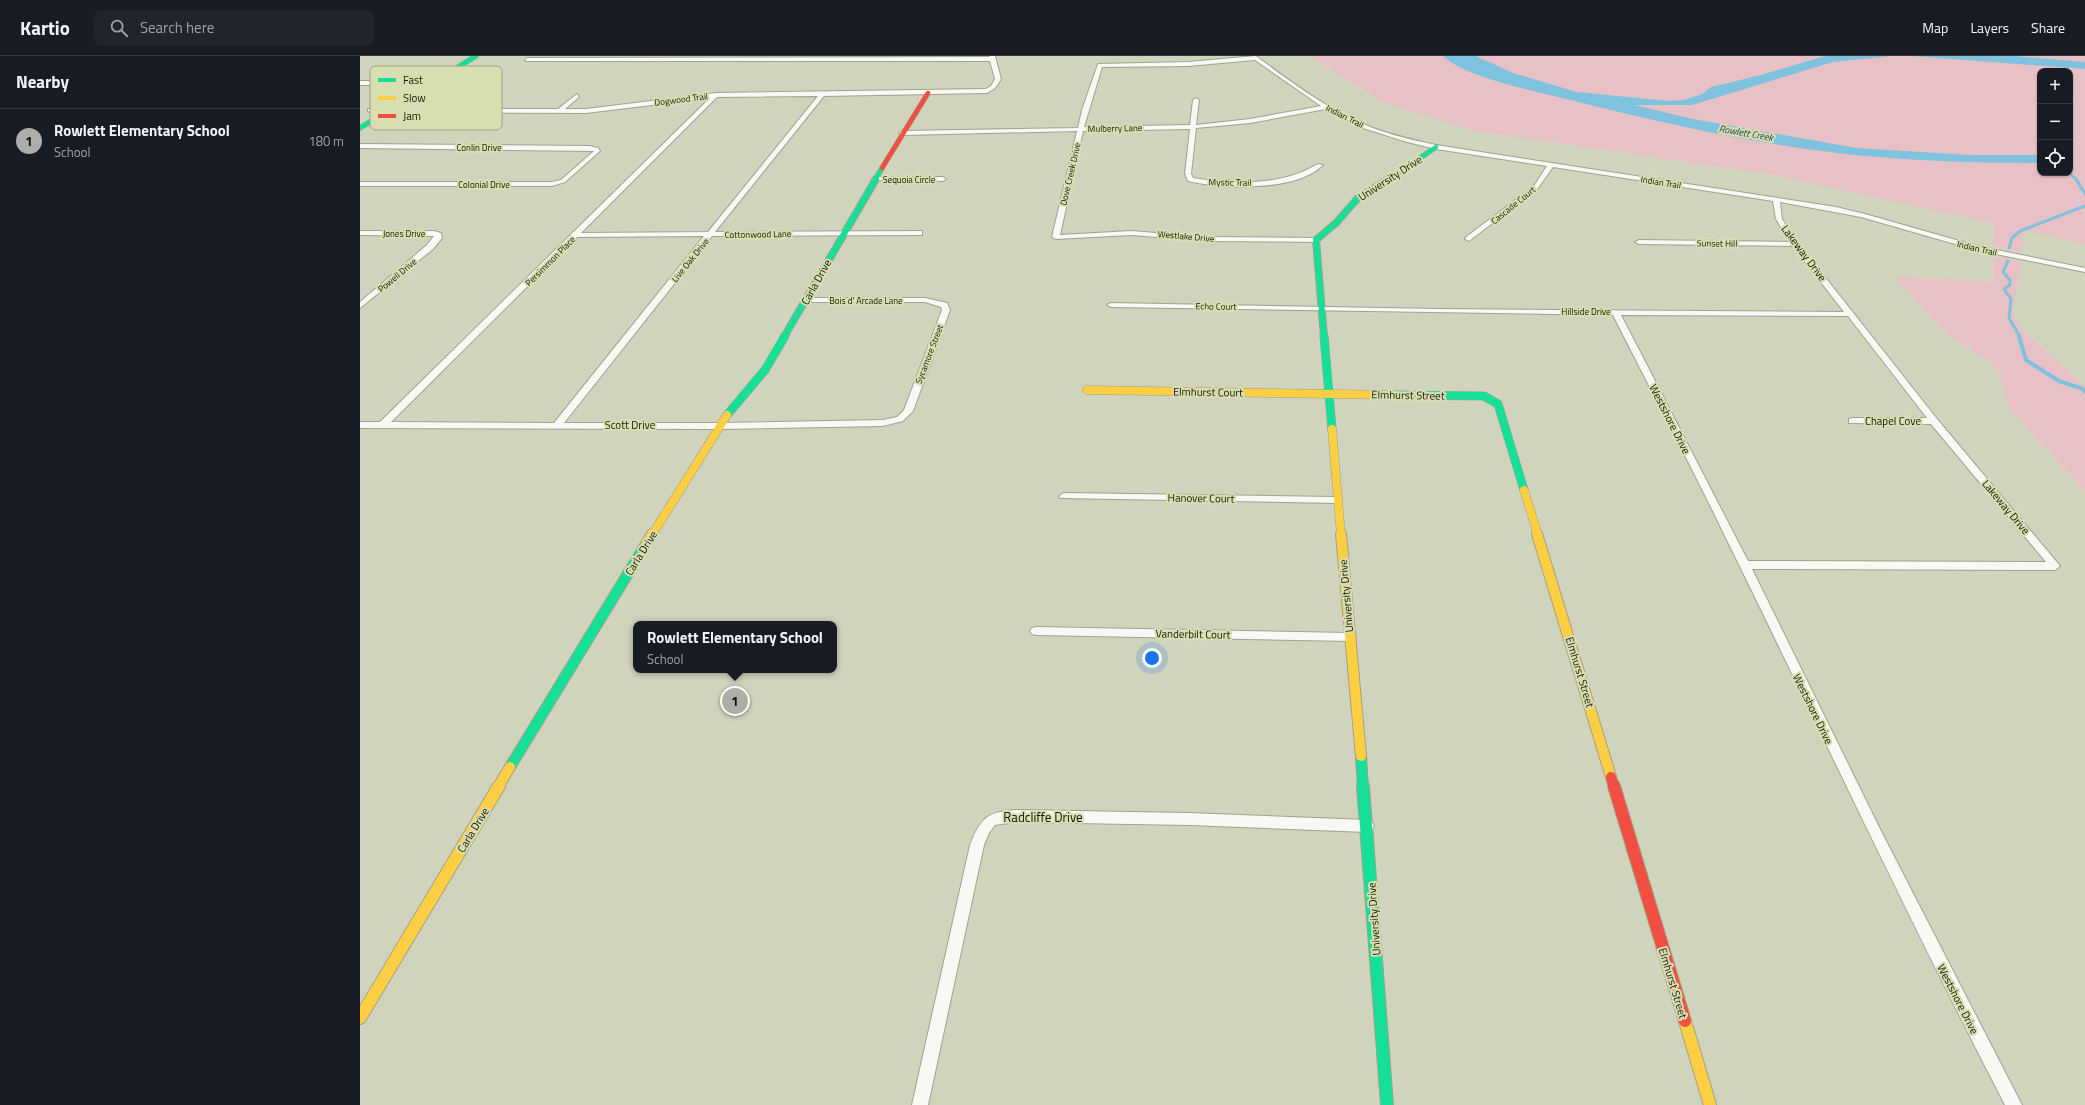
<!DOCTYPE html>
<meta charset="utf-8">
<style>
body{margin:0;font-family:"Titillium Web",sans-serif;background:#20242c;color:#f1f3f6}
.controls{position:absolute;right:12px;top:12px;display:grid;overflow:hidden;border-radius:8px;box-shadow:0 1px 3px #0004}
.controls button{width:36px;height:36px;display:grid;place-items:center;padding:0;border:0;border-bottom:1px solid #363941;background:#171b24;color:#f1f3f6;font:20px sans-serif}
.you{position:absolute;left:792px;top:602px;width:14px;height:14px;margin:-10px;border:3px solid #fff;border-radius:50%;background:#1a73e8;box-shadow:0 0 0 6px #1a73e833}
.badge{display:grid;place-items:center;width:26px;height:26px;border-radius:50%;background:#acaea7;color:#111;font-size:13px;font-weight:700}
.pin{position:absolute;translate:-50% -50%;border:2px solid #fff;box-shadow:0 1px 4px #0006}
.popup{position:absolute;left:273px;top:565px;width:204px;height:52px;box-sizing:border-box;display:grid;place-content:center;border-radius:8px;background:#171b24;filter:drop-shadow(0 1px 3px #0005);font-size:13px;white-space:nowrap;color:#9ea1a6}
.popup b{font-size:15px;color:#f1f3f6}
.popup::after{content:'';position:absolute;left:50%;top:100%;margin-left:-8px;border:8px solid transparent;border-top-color:#171b24}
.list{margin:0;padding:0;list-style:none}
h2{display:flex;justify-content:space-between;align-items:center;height:52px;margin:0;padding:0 16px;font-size:17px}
h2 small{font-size:13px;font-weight:400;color:#9ea1a6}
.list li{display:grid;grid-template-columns:26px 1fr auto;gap:12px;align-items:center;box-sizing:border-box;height:64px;padding:0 16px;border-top:1px solid #363941}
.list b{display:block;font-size:15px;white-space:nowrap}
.list p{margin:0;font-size:13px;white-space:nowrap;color:#9ea1a6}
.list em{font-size:13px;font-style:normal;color:#9ea1a6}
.icon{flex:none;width:22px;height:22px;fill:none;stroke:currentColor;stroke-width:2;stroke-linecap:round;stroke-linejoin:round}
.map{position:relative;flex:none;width:1725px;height:1049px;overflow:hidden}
header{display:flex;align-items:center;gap:24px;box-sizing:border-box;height:56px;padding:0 20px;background:#171b24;border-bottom:1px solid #363941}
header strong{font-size:19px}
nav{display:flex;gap:22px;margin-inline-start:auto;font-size:14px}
.search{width:280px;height:36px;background:#20242c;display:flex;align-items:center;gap:10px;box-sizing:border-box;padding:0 14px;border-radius:8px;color:#9ea1a6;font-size:15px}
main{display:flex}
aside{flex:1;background:#171b24}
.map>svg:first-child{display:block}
.green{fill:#e8c1c6;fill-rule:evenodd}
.water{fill:#7fc2dd}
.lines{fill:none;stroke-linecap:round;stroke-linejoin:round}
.stream-far2{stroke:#7fc2dd;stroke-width:2.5}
.stream-far1{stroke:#7fc2dd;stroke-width:3}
.stream{stroke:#7fc2dd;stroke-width:4}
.street-casing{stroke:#a0a18e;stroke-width:2}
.fast-far4-casing{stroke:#a0a18e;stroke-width:5.5}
.fast-far3-casing{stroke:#a0a18e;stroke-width:8}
.fast-far2-casing{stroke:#a0a18e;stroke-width:9}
.fast-far1-casing{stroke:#a0a18e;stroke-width:12}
.fast-casing{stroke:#a0a18e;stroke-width:14}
.slow-far2-casing{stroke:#a0a18e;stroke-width:9}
.slow-far1-casing{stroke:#a0a18e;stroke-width:12}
.slow-casing{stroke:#a0a18e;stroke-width:14}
.jam-far2-casing{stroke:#a0a18e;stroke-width:5.5}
.jam-far1-casing{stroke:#a0a18e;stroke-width:12}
.jam-casing{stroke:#a0a18e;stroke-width:14}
.street{fill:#f8f9f5;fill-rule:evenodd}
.fast-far4{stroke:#16e098;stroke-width:4.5}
.fast-far3{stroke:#16e098;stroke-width:6}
.fast-far2{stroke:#16e098;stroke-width:8}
.fast-far1{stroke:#16e098;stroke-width:10}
.fast{stroke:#16e098;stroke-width:12}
.slow-far2{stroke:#ffcf43;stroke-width:8}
.slow-far1{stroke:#ffcf43;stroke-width:10}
.slow{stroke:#ffcf43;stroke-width:12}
.jam-far2{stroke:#f24e42;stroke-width:4.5}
.jam-far1{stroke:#f24e42;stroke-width:10}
.jam{stroke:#f24e42;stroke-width:12}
.labels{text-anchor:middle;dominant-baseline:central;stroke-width:4;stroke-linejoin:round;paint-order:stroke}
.far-street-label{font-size:9px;fill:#151706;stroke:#d9deb1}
.far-water-label{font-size:10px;font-style:italic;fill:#1a4357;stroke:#d9deb1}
.street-label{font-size:11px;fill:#151706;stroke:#d9deb1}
.near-street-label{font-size:13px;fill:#151706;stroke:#d9deb1}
.key{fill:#d9deb1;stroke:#9ea27e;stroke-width:1}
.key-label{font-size:11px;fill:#151706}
</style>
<header>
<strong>Kartio</strong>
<div class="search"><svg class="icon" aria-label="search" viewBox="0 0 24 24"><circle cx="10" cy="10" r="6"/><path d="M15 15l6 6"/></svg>Search here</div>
<nav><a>Map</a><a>Layers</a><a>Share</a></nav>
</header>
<main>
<aside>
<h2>Nearby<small></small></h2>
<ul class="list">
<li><span class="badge">1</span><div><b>Rowlett Elementary School</b><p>School</p></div><em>180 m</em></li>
</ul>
</aside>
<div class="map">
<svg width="1725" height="1049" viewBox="0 0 1725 1049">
<rect width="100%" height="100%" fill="#d1d4bc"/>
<!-- green -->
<g class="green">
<path d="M949,0H1725V188L1663,174L1662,196L1633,190V167L1414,119L1115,75L1024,47ZM1680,15H1710V117H1680Z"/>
<polygon points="1633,200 1661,206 1653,257 1660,271 1725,330 1725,435 1648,352 1639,317 1632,307 1589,280 1533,221 1633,225"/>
</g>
<!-- water -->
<g class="water">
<path d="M1083,0H1116L1153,17L1217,36L1308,45L1324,44L1342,38L1351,31L1401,19L1465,0H1532L1473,6L1332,49H1274L1333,63L1496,92L1610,99H1680V107C1612,107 1545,105 1478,97C1383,86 1289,64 1198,41C1167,33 1105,21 1083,0Z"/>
<polygon points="1552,0 1655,0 1725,6 1725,13"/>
</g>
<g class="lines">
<!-- stream-far2 -->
<polyline class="stream-far2" points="1709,117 1717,124"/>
<!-- stream-far1 -->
<g class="stream-far1">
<polyline points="1716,123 1725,138"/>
<polyline points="1649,192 1652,182 1660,175 1725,150"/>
<polyline points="1648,205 1643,216 1650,224 1650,229 1644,233 1651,243 1649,262 1660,281"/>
</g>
<!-- stream -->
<polyline class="stream" points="1659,280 1666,304 1699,325 1723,333 1725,336"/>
<defs>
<g id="street">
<path d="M629,0H635L641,23L635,32L627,37L464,40L355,176L559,175H562V179L352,180L204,367H360L523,364L537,361L544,354L582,254L581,251L565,246H447L443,244L447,242H565L587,247L590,254L553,355L543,365L523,370L360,373L0,372V366H20L350,42L226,57L10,56L8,55V53H92L115,37L117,40L100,53H198L217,38L219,41L205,53H226L356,37L626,33L631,30L635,23L630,5H165L167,2L630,1ZM458,40L348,176L221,177L357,41ZM344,180L194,367L31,366L217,181Z"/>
<path d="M896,0C931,26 967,53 1008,70C1030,79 1053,84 1076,89L1476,151L1505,158L1617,190L1725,212V216L1616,194L1501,161L1420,146L1422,163L1431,178L1577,363L1700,510L1695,514L1392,513L1522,777L1662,1049H1645C1547,860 1457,667 1363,476C1328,403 1289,331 1253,259L751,251L747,249L751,247L1079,253L1484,256L1433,190L1279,188L1275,186L1279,184L1430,186L1416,163L1413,145L1193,111L1178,132L1109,185L1105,183L1106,181L1174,130L1187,110L1076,93L1047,86L1003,72L966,53L890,67L836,72L831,118L833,122C874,129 921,130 958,108L963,109C936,136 863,133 828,125L825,118L830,73L723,75L700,179L771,175L847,181L956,182L960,184L959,186L847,185L771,179L696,183L692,181L717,75L542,79L539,77L542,75L718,72L722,54L738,8L828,6ZM895,4L961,50L890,63L836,69L839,44L836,42L833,44L830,69L724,71L742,11L828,10ZM1261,259L1488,260L1567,362H1492L1489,363V367L1571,368L1686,506L1388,505Z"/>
<polygon points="0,25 53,25 56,27 53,29 0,29"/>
<polygon points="0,88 229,90 238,92 240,95 205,126 192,130 0,130 0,126 192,126 201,124 234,95 0,92"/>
<polygon points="515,121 583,121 586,123 583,125 513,124 512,123"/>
<polygon points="0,175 74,175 81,177 82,182 73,193 0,252 0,246 67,189 74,180 0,179"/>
<polygon points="704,437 977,441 982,444 977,447 700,442 699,440"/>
<polygon points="676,571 990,577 994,578 996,581 994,584 990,585 676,579 672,578 670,575 672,572"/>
<path d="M656,754L829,757L1007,764L1012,766L1014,770L1012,774L1007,776L829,769L656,766L635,769L629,777L624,789L568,1049H552L610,789C621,762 626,756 656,754Z"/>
</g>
<g id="fast-far4">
<polyline points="0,72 116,0"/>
<polyline points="515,124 522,112"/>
<polyline points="1028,124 1076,91"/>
</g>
<g id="fast-far3">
<polyline points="424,281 516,123"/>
<polyline points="964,281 956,184 977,166 997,143 1029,123"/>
</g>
<g id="fast-far2">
<polyline points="964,280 972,373"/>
<polyline points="1035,339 1124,340 1138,348 1164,434"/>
<polyline points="367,359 405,314 425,280"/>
</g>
<g id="fast-far1">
<polyline points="1001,700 1003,731"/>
<polyline points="150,711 286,488"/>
</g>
<polyline id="fast" points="1003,730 1027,1049"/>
<g id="slow-far2">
<polyline points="727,334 1035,339"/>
<polyline points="972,373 981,479"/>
<polyline points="1164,434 1178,479"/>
<polyline points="292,479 367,359"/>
</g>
<g id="slow-far1">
<polyline points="981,478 1001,700"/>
<polyline points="1177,478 1251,721"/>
<polyline points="286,488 292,478"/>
<polyline points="138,731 150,711"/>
</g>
<g id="slow">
<polyline points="0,962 139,730"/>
<polyline points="1325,965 1350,1049"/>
</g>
<polyline id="jam-far2" points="522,112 568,37"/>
<polyline id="jam-far1" points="1251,721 1254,731"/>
<polyline id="jam" points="1254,730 1325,965"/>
</defs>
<!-- street casing -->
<use href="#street" class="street-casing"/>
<!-- fast-far4 casing -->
<use href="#fast-far4" class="fast-far4-casing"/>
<!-- fast-far3 casing -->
<use href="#fast-far3" class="fast-far3-casing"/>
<!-- fast-far2 casing -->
<use href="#fast-far2" class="fast-far2-casing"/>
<!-- fast-far1 casing -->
<use href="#fast-far1" class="fast-far1-casing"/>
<!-- fast casing -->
<use href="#fast" class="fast-casing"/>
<!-- slow-far2 casing -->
<use href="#slow-far2" class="slow-far2-casing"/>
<!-- slow-far1 casing -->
<use href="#slow-far1" class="slow-far1-casing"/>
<!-- slow casing -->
<use href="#slow" class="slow-casing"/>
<!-- jam-far2 casing -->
<use href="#jam-far2" class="jam-far2-casing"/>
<!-- jam-far1 casing -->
<use href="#jam-far1" class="jam-far1-casing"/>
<!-- jam casing -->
<use href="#jam" class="jam-casing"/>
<!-- street -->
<use href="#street" class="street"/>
<!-- fast-far4 -->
<use href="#fast-far4" class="fast-far4"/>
<!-- fast-far3 -->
<use href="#fast-far3" class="fast-far3"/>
<!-- fast-far2 -->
<use href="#fast-far2" class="fast-far2"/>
<!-- fast-far1 -->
<use href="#fast-far1" class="fast-far1"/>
<!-- fast -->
<use href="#fast" class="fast"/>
<!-- slow-far2 -->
<use href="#slow-far2" class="slow-far2"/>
<!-- slow-far1 -->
<use href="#slow-far1" class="slow-far1"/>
<!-- slow -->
<use href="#slow" class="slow"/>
<!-- jam-far2 -->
<use href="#jam-far2" class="jam-far2"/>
<!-- jam-far1 -->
<use href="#jam-far1" class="jam-far1"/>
<!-- jam -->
<use href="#jam" class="jam"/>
</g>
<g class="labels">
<!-- far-street labels -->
<g class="far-street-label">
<text transform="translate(321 43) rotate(-7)">Dogwood Trail</text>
<text transform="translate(985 60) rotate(27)">Indian Trail</text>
<text transform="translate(755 72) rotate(-1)">Mulberry Lane</text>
<text x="119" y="91">Conlin Drive</text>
<text transform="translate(710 118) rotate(-77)">Dove Creek Drive</text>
<text x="549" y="123">Sequoia Circle</text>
<text transform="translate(870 126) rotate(1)">Mystic Trail</text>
<text transform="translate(1301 126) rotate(9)">Indian Trail</text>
<text x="124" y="128">Colonial Drive</text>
<text transform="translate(1153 149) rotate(-39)">Cascade Court</text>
<text x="44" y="177">Jones Drive</text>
<text transform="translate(398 178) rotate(-1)">Cottonwood Lane</text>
<text transform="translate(826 180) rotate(5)">Westlake Drive</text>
<text transform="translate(1357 187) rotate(1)">Sunset Hill</text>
<text transform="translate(1617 192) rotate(13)">Indian Trail</text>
<text transform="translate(330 204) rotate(-51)">Live Oak Drive</text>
<text transform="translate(190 205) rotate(-45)">Persimmon Place</text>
<text transform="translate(37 219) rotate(-40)">Powell Drive</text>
<text x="506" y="244">Bois d' Arcade Lane</text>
<text transform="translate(856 250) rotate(1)">Echo Court</text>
<text x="1226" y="255">Hillside Drive</text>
<text transform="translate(569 298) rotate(-69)">Sycamore Street</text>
</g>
<!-- far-water labels -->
<g class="far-water-label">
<text transform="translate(1386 77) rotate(10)">Rowlett Creek</text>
</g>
<!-- street labels -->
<g class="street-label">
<text transform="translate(1030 122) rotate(-33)">University Drive</text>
<text transform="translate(1444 197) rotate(53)">Lakeway Drive</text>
<text transform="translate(456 226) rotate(-61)">Carla Drive</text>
<text transform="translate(848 336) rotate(1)">Elmhurst Court</text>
<text transform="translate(1048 339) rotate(1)">Elmhurst Street</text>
<text transform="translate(1310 363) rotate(63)">Westshore Drive</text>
<text x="1533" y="365">Chapel Cove</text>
<text x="270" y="369">Scott Drive</text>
<text transform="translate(841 442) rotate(1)">Hanover Court</text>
<text transform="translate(1646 451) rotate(50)">Lakeway Drive</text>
<text transform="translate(281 497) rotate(-58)">Carla Drive</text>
<text transform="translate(986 540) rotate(-95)">University Drive</text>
<text transform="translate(833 578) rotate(1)">Vanderbilt Court</text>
<text transform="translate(1220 616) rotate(73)">Elmhurst Street</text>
<text transform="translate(1453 653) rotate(64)">Westshore Drive</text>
<text transform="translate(113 774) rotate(-59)">Carla Drive</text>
<text transform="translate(1014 863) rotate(-94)">University Drive</text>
<text transform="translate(1313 927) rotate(73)">Elmhurst Street</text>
<text transform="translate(1598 943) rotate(63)">Westshore Drive</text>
</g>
<!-- near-street labels -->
<g class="near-street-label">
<text x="683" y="761">Radcliffe Drive</text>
</g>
</g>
<!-- legend -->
<rect x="10" y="10" width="132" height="64" rx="6" class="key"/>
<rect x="18" y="22" width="18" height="4" fill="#16e098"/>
<rect x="18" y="40" width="18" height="4" fill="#ffcf43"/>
<rect x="18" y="58" width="18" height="4" fill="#f24e42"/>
<g class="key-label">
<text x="43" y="28">Fast</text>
<text x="43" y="46">Slow</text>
<text x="43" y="64">Jam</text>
</g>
</svg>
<div class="controls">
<button>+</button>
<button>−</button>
<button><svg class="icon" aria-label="locate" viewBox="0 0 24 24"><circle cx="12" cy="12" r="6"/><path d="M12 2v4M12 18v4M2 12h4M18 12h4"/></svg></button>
</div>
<div class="you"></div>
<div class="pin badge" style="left:375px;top:645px">1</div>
<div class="popup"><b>Rowlett Elementary School</b>School</div>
</div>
</main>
